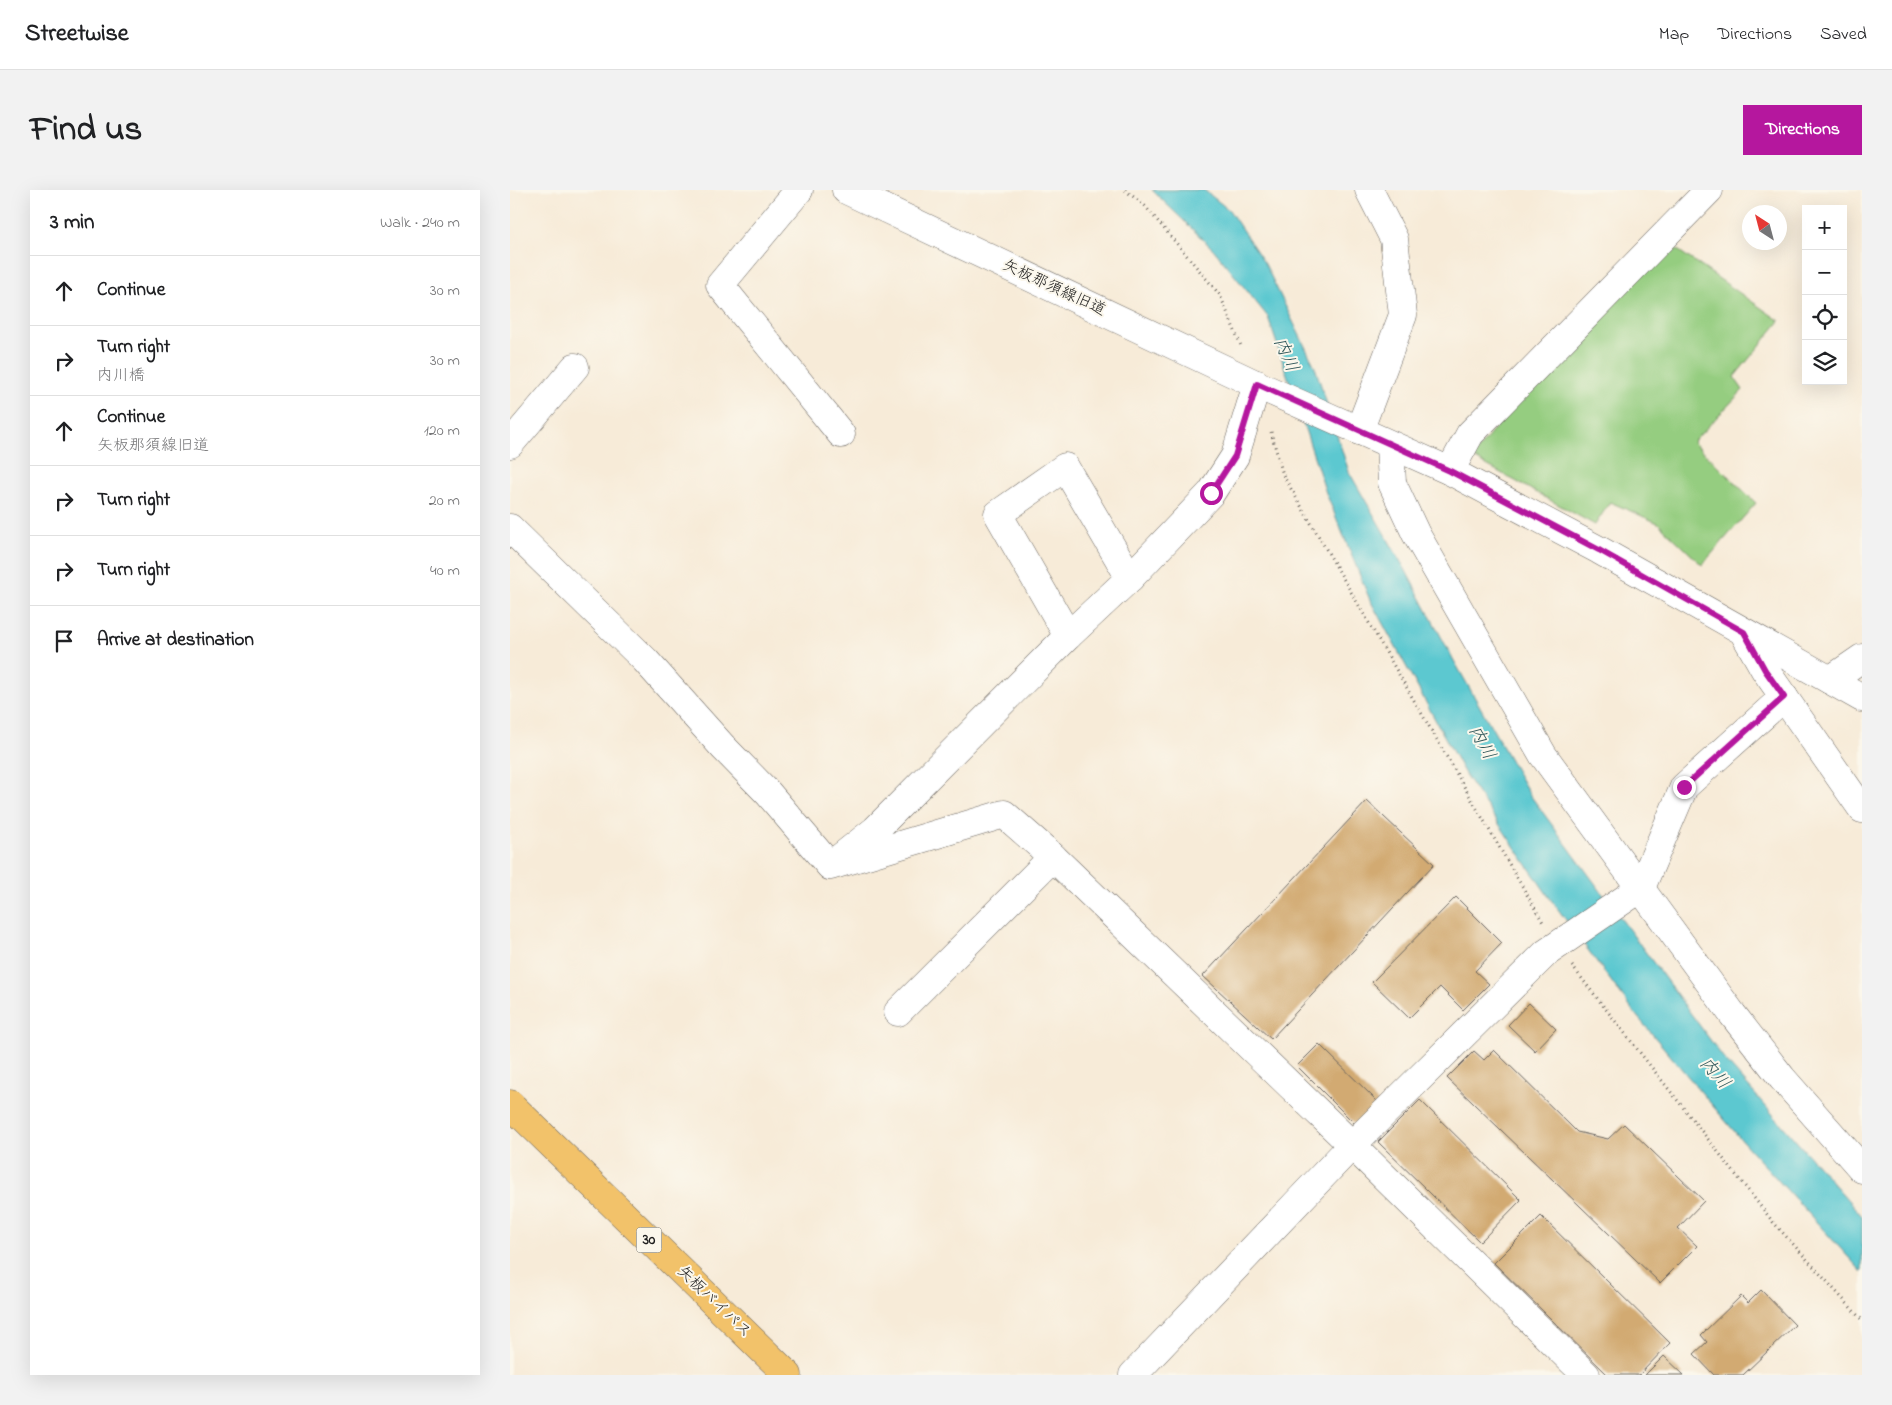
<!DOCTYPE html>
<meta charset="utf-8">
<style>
body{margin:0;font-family:"Indie Flower","Klee One",sans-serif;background:#f2f2f2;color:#202124}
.controls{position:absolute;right:15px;top:15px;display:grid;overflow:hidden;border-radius:0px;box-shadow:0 5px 20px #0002}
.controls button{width:45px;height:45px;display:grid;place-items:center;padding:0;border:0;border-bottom:1px solid #e0e0e0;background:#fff;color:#202124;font:25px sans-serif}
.compass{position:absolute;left:1232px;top:15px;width:45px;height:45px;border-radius:50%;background:#fff;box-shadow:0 5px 20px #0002;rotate:324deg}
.stop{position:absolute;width:15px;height:15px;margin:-11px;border:4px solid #b5179e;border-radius:50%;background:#fff}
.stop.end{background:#b5179e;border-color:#fff;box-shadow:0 1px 5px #0008}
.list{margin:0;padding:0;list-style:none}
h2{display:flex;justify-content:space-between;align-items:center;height:65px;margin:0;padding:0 20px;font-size:21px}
h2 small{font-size:16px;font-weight:400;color:#757577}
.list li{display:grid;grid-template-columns:32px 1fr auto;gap:15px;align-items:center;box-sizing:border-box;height:70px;padding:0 20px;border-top:1px solid #e0e0e0}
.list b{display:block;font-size:19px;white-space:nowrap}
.list p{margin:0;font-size:16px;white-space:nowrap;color:#757577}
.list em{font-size:16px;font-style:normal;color:#757577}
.icon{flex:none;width:28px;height:28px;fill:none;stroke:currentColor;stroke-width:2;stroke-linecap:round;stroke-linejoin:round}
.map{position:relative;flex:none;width:1352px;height:1185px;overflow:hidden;border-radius:0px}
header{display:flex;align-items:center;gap:30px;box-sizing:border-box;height:70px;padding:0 25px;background:#fff;border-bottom:1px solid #e0e0e0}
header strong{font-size:24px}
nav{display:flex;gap:28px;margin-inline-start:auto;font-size:18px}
.intro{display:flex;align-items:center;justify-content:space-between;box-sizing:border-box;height:120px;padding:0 30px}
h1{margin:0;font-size:35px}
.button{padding:12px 22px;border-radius:0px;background:#b5179e;color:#fff;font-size:18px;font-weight:700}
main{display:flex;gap:30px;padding:0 30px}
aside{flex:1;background:#fff;border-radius:0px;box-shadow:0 5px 20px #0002}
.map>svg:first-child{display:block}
.green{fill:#95cd80;stroke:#58744e}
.water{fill:#5bc8d0;stroke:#3c7276}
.building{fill:#d2aa72}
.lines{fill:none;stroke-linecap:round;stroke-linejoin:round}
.minor-casing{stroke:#69645e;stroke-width:29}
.major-casing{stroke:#69645e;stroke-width:29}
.path{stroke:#69645e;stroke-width:3;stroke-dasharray:1 4;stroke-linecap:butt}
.minor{stroke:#fff;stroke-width:28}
.major{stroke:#f2c26a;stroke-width:28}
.route{stroke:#b5179e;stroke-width:6}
.labels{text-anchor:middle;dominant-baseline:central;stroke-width:4;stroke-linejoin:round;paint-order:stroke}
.shield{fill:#fbf7ec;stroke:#5f5e5a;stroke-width:1}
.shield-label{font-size:15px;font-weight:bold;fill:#1c1c1c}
.street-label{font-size:16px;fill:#1c1c1c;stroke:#fbf7ec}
.water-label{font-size:18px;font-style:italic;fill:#32585b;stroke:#fbf7ec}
</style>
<header>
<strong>Streetwise</strong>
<nav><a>Map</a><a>Directions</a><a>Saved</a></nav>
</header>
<div class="intro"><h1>Find us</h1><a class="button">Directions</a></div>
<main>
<aside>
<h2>3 min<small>Walk · 240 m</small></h2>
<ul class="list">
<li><svg class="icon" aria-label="ahead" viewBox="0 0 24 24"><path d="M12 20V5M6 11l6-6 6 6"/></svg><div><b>Continue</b></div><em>30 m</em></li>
<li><svg class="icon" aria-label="right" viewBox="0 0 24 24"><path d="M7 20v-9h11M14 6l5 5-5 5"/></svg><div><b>Turn right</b><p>内川橋</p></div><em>30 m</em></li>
<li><svg class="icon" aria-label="ahead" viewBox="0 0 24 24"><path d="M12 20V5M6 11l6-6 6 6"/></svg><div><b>Continue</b><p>矢板那須線旧道</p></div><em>120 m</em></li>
<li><svg class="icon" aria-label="right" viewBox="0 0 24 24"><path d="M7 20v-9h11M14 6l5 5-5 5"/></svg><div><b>Turn right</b></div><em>20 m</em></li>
<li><svg class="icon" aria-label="right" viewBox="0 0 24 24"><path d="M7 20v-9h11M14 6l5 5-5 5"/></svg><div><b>Turn right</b></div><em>40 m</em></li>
<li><svg class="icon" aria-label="arrive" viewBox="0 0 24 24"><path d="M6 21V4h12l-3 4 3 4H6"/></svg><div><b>Arrive at destination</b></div></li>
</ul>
</aside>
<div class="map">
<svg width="1352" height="1185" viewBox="0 0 1352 1185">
<rect width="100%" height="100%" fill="#fbf7ec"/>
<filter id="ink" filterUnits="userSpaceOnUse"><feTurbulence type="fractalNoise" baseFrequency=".02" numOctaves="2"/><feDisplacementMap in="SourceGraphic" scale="10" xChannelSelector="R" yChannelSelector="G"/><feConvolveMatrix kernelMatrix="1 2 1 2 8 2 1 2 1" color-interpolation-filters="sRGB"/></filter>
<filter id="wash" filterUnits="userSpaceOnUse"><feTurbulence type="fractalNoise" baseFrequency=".0096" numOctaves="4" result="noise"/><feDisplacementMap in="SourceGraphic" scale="20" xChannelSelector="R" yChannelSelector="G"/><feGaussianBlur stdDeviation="1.12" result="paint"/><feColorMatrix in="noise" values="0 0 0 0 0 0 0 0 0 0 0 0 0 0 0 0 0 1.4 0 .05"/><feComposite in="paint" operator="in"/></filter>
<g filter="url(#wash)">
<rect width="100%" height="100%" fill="#f7ebd8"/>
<!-- green -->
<polygon class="green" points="1159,54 1270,131 1224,187 1233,200 1183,252 1246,313 1192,375 1148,333 1100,312 1085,335 962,267 1015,201"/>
<!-- water -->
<polygon class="water" points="642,0 694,0 719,20 755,74 805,177 839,282 895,379 943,469 1020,605 1215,870 1352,1026 1352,1082 1235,954 1126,825 1039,707 956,586 860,410 816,303 758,127 704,60"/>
<g id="blocks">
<!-- building -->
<g class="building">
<polygon points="857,611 924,674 761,849 693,786"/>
<polygon points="946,707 992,753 965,781 979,794 953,820 930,797 899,828 862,792"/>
<polygon points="1019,813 1046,839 1025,861 998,835"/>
<polygon points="809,854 869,913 847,936 787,876"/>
<polygon points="984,860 1067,942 1098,949 1114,934 1194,1011 1168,1038 1187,1056 1150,1093 937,888 964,861 974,870"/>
<polygon points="910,910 1011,1010 970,1052 868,952"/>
<polygon points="1031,1026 1160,1153 1129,1185 1098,1185 984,1073"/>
<polygon points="1251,1100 1285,1135 1233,1185 1204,1185 1184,1164 1197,1152 1191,1145 1231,1106 1238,1113"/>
<polygon points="1154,1166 1174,1185 1135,1185"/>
</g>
</g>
</g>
<g filter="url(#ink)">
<use href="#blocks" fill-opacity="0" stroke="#69645e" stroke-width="1"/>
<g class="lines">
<defs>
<g id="minor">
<polyline points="289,0 210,95 331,244"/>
<polyline points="336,0 752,197 940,281 1089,360 1352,508"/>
<polyline points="849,241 893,125 884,49 859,0"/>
<polyline points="0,254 65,177"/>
<polyline points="880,255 882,293 906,344 1033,565 1223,825 1272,888 1352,979"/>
<polyline points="940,281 960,244 1199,0"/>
<polyline points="0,338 135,470 213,557 258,603 320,676 494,624 543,667 842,955 1076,1185"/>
<polyline points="1234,443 1255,480 1352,619"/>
<polyline points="558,446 488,324 555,277 620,388"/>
<polyline points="1320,490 1352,468"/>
<polyline points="331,667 365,640 558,446 620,388 701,303 725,266 747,194"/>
<polyline points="388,822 543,667"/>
<polyline points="623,1185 842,955 1036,763 1131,698 1174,597 1274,507"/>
</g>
<polyline id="major" points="0,914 278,1185"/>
</defs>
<!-- minor casing -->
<use href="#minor" class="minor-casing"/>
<!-- major casing -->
<use href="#major" class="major-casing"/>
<!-- path -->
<g class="path">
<polyline points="615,0 635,16 710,105 732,158"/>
<polyline points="761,242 773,285 1034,734"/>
<polyline points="1062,776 1263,1032 1352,1130"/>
</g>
<!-- minor -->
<use href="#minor" class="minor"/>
<!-- major -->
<use href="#major" class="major"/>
</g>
</g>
<g class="lines" filter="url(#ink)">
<!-- route -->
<polyline class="route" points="701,303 725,266 747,194 940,281 1089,360 1234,442 1255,480 1274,507 1174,597"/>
</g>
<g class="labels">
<!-- shield labels -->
<rect class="shield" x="126.5" y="1037.5" width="25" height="25" rx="4"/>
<g class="shield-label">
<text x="139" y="1050">30</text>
</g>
<!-- street labels -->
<g class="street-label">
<text transform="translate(544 98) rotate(25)">矢板那須線旧道</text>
<text transform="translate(204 1112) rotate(44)">矢板バイパス</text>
</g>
<!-- water labels -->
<g class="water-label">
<text transform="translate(775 165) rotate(66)">内川</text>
<text transform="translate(971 553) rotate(62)">内川</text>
<text transform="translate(1204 884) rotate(49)">内川</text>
</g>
</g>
</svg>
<div class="controls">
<button>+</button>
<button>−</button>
<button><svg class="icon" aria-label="locate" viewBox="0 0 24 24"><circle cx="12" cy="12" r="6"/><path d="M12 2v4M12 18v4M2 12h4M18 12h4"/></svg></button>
<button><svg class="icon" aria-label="layers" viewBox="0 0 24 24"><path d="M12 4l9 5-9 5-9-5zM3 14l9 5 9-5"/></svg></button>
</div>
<svg class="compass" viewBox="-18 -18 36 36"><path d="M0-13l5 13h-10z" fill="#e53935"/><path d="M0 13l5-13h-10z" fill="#757577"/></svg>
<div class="stop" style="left:701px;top:303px"></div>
<div class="stop end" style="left:1174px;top:597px"></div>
</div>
</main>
